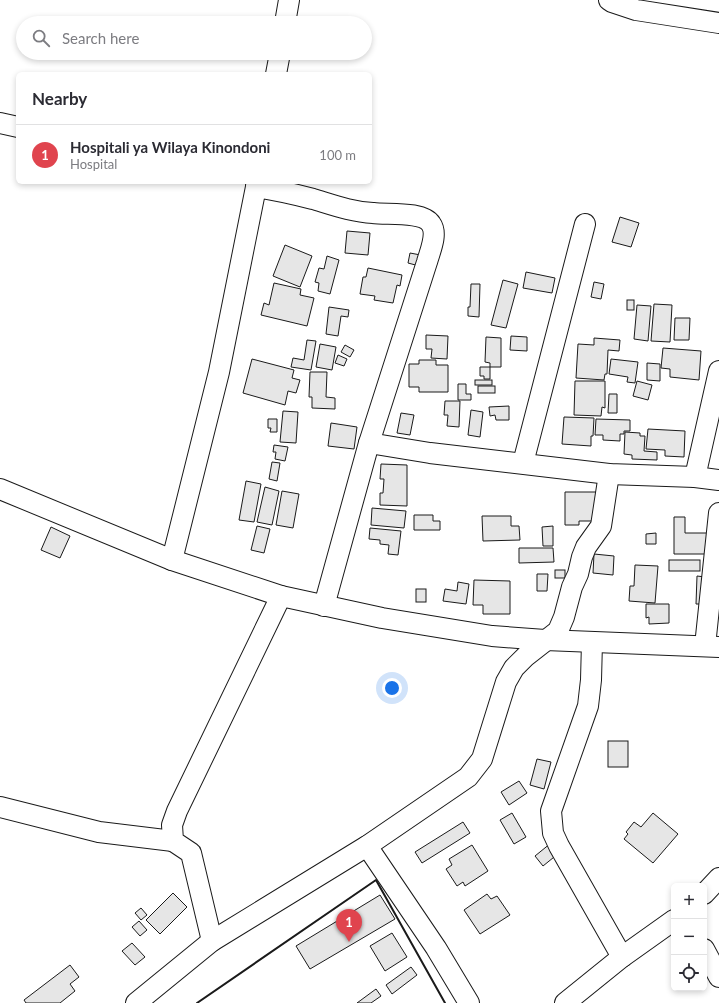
<!DOCTYPE html>
<meta charset="utf-8">
<style>
body{margin:0;font-family:Lato,sans-serif;background:#f7f7f7;color:#2b2b33}
.controls{position:absolute;right:12px;bottom:12px;display:grid;overflow:hidden;border-radius:6px;box-shadow:0 2px 6px #0003}
.controls button{width:36px;height:36px;display:grid;place-items:center;padding:0;border:0;border-bottom:1px solid #e1e1e2;background:#fff;color:#2b2b33;font:20px sans-serif}
.you{position:absolute;left:392px;top:688px;width:14px;height:14px;margin:-10px;border:3px solid #fff;border-radius:50%;background:#1a73e8;box-shadow:0 0 0 6px #1a73e833}
.badge{display:grid;place-items:center;width:26px;height:26px;border-radius:50%;background:#c62828;color:#fff;font-size:13px;font-weight:700}
.pin{position:absolute;translate:-50% -33px;filter:drop-shadow(0 1px 2px #0008)}
.pin::after{content:'';position:absolute;top:21px;width:14px;height:12px;background:inherit;clip-path:polygon(0 0,100% 0,50% 100%)}
.list{margin:0;padding:0;list-style:none}
h2{display:flex;justify-content:space-between;align-items:center;height:52px;margin:0;padding:0 16px;font-size:17px}
h2 small{font-size:13px;font-weight:400;color:#7c7c81}
.list li{display:grid;grid-template-columns:26px 1fr auto;gap:12px;align-items:center;box-sizing:border-box;height:60px;padding:0 16px;border-top:1px solid #e1e1e2}
.list b{display:block;font-size:15px;white-space:nowrap}
.list p{margin:0;font-size:13px;white-space:nowrap;color:#7c7c81}
.list em{font-size:13px;font-style:normal;color:#7c7c81}
.icon{flex:none;width:22px;height:22px;fill:none;stroke:currentColor;stroke-width:2;stroke-linecap:round;stroke-linejoin:round}
.map{position:relative;flex:none;width:719px;height:1003px;overflow:hidden}
.search{position:absolute;background:#fff;box-shadow:0 2px 6px #0003;left:16px;top:16px;width:356px;height:44px;display:flex;align-items:center;gap:10px;box-sizing:border-box;padding:0 14px;border-radius:22px;color:#7c7c81;font-size:15px}
.panel{position:absolute;background:#fff;box-shadow:0 2px 6px #0003;left:16px;top:72px;width:356px;height:112px;border-radius:6px}
.map>svg:first-child{display:block}
.building{fill:#e6e6e6;stroke:#1a1a1a}
.lines{fill:none;stroke-linecap:round;stroke-linejoin:round}
.minor-casing{stroke:#1a1a1a;stroke-width:22}
.minor{stroke:#fff;stroke-width:20}
.wall{stroke:#1a1a1a;stroke-width:2}
</style>
<div class="map">
<svg width="719" height="1003" viewBox="0 0 719 1003">
<rect width="100%" height="100%" fill="#fff"/>
<!-- building -->
<g class="building">
<polygon points="620,217 639,223 631,247 612,242"/>
<polygon points="347,231 370,233 368,255 345,253"/>
<polygon points="285,245 312,256 300,287 273,276"/>
<polygon points="410,253 426,256 423,267 408,263"/>
<polygon points="327,256 339,260 330,294 318,291 319,283 315,282 319,268 324,269"/>
<polygon points="368,268 402,275 400,286 397,285 393,303 374,300 375,296 360,294 363,277 366,277"/>
<polygon points="526,272 555,278 552,293 523,288"/>
<polygon points="503,280 518,284 506,328 491,325"/>
<polygon points="594,282 604,284 601,299 591,297"/>
<polygon points="274,283 301,289 300,295 314,298 307,326 261,315 264,303 269,305"/>
<polygon points="471,284 480,284 479,317 468,316 468,307 470,307"/>
<rect x="627" y="300" width="7" height="10"/>
<polygon points="654,304 672,305 670,342 651,341"/>
<polygon points="637,305 651,306 648,341 634,339"/>
<polygon points="329,307 349,310 348,317 341,316 338,336 326,334"/>
<polygon points="675,318 690,318 689,340 674,340"/>
<polygon points="426,335 448,336 447,359 431,358 432,349 426,349"/>
<polygon points="511,336 527,337 527,351 510,350"/>
<polygon points="486,337 501,338 501,367 490,367 490,363 485,362"/>
<polygon points="594,338 620,340 619,351 608,350 607,374 605,374 604,380 576,378 578,344 594,345"/>
<polygon points="307,340 316,341 311,370 291,367 293,358 304,360"/>
<polygon points="320,344 336,347 332,370 316,367"/>
<polygon points="345,345 354,350 350,357 341,352"/>
<polygon points="663,348 701,351 699,380 670,377 670,369 661,368"/>
<polygon points="338,355 347,359 344,366 335,363"/>
<polygon points="252,359 294,370 292,378 300,380 296,393 288,391 285,405 243,393"/>
<polygon points="611,359 638,362 635,383 627,382 628,377 609,374"/>
<polygon points="419,360 436,360 436,365 448,365 448,392 419,392 419,387 409,387 409,364 419,364"/>
<polygon points="647,363 660,364 660,381 647,380"/>
<polygon points="480,367 490,367 490,379 484,379 484,376 480,376"/>
<polygon points="310,372 327,372 326,397 335,398 335,409 312,408 312,397 309,397"/>
<rect x="475" y="380" width="17" height="5"/>
<polygon points="575,381 605,381 605,408 602,407 601,416 574,415"/>
<polygon points="637,381 652,385 648,400 633,396"/>
<polygon points="458,384 466,384 466,394 471,394 471,400 458,400"/>
<rect x="478" y="386" width="17" height="7"/>
<polygon points="609,394 617,394 617,413 608,413"/>
<polygon points="445,401 460,401 459,427 447,426 448,415 444,415"/>
<polygon points="509,406 509,420 496,420 495,415 490,416 489,407"/>
<polygon points="471,410 483,412 480,437 468,435"/>
<polygon points="283,411 298,412 296,443 280,442"/>
<polygon points="401,413 414,415 410,435 397,433"/>
<polygon points="564,417 594,418 593,436 591,436 591,446 562,444"/>
<polygon points="268,419 277,419 277,432 270,432 271,428 268,428"/>
<polygon points="596,419 630,420 630,431 624,431 624,434 620,434 620,441 603,440 603,435 595,435"/>
<polygon points="331,423 357,427 354,449 328,446"/>
<polygon points="648,429 685,431 684,457 665,456 665,450 646,449"/>
<polygon points="625,432 640,433 640,436 645,436 644,451 657,452 657,460 632,459 632,455 624,454"/>
<polygon points="274,445 288,447 285,461 275,459 276,452 273,452"/>
<polygon points="272,462 280,463 277,481 269,479"/>
<polygon points="381,464 407,465 407,506 380,505 380,493 383,493 384,479 380,479"/>
<polygon points="246,481 261,484 254,522 239,520"/>
<polygon points="265,487 279,491 272,525 257,522"/>
<polygon points="282,491 299,494 293,528 276,525"/>
<polygon points="565,492 599,492 599,521 579,521 579,525 565,525"/>
<polygon points="372,508 406,511 404,528 371,525"/>
<polygon points="414,515 433,515 433,521 440,521 440,530 414,530"/>
<polygon points="482,516 511,516 511,526 519,526 520,540 483,541"/>
<polygon points="674,517 685,517 685,533 707,533 707,544 710,554 674,554"/>
<polygon points="257,526 270,529 264,553 251,550"/>
<polygon points="553,526 553,546 543,546 542,527"/>
<polygon points="51,527 70,536 60,558 41,550"/>
<polygon points="370,528 401,531 398,555 388,554 389,545 380,544 380,540 369,539"/>
<polygon points="656,533 656,544 646,544 646,534"/>
<polygon points="519,548 553,548 554,562 519,563"/>
<polygon points="594,554 614,556 613,575 593,573"/>
<rect x="669" y="560" width="31" height="11"/>
<polygon points="635,565 658,566 655,603 629,601 630,586 634,586"/>
<rect x="555" y="570" width="10" height="8"/>
<polygon points="537,574 548,574 547,591 537,591"/>
<polygon points="697,576 705,577 703,604 696,604"/>
<polygon points="474,580 510,581 510,614 483,614 483,605 473,605"/>
<polygon points="458,582 469,584 466,604 443,601 445,589 457,591"/>
<rect x="416" y="589" width="10" height="13"/>
<polygon points="646,604 669,604 669,623 649,624 649,617 646,618"/>
<rect x="608" y="741" width="20" height="26"/>
<polygon points="537,759 551,762 544,789 530,785"/>
<polygon points="519,781 527,793 509,805 501,792"/>
<polygon points="512,813 526,837 514,844 500,820"/>
<polygon points="653,813 678,834 653,863 624,839 628,834 626,832 634,822 641,827"/>
<polygon points="463,822 470,833 422,863 415,852"/>
<polygon points="551,843 559,853 543,866 535,856"/>
<polygon points="472,845 488,871 465,886 463,882 457,886 446,869 452,865 449,859"/>
<polygon points="173,893 187,907 160,934 146,920"/>
<polygon points="487,894 491,899 497,896 510,915 480,934 464,910"/>
<polygon points="380,895 395,919 310,969 296,946"/>
<polygon points="141,908 147,915 141,920 135,913"/>
<polygon points="139,921 147,930 140,936 132,927"/>
<polygon points="392,933 407,957 385,971 370,946"/>
<polygon points="132,943 145,957 135,965 122,951"/>
<polygon points="70,965 79,977 70,984 75,991 60,1003 26,1003 24,1000"/>
<polygon points="411,967 417,975 392,994 386,985"/>
<polygon points="376,989 381,996 371,1003 357,1003"/>
</g>
<g class="lines">
<defs>
<g id="minor">
<polyline points="609,0 612,2 636,10 719,23"/>
<polyline points="285,23 289,0"/>
<polyline points="276,74 280,53"/>
<polyline points="0,123 18,127"/>
<path d="M256,187C276,190 294,194 313,199C333,205 352,212 373,213C387,215 423,211 431,224C438,234 430,251 427,262L369,443L324,606"/>
<polyline points="369,443 430,453 609,474 695,477 719,480"/>
<polyline points="523,463 585,224"/>
<polyline points="695,477 719,371"/>
<polyline points="0,489 172,560 281,596 382,618 492,636 545,640 719,647"/>
<polyline points="172,560 219,372 257,182"/>
<polyline points="592,642 591,680 588,706 551,811 553,833 559,846 622,957"/>
<polyline points="705,646 719,513"/>
<polyline points="0,807 99,832 173,841"/>
<polyline points="367,846 436,948 469,1003"/>
<polyline points="704,894 719,878"/>
<polyline points="212,941 191,853 173,841 172,825 177,811 281,596"/>
<polyline points="704,949 719,977"/>
<polyline points="136,1003 212,941 367,846 468,777 482,759 506,682 514,668 526,656 558,631 564,617 572,587 578,574 582,557 586,547 601,526 609,474"/>
<polyline points="565,1003 622,957 674,920"/>
</g>
</defs>
<!-- minor casing -->
<use href="#minor" class="minor-casing"/>
<!-- minor -->
<use href="#minor" class="minor"/>
<!-- wall -->
<polyline class="wall" points="197,1003 376,880 445,1003"/>
</g>
</svg>
<div class="controls">
<button>+</button>
<button>−</button>
<button><svg class="icon" aria-label="locate" viewBox="0 0 24 24"><circle cx="12" cy="12" r="6"/><path d="M12 2v4M12 18v4M2 12h4M18 12h4"/></svg></button>
</div>
<div class="you"></div>
<div class="pin badge" style="left:349px;top:942px;background:#e0444e">1</div>
<div class="search"><svg class="icon" aria-label="search" viewBox="0 0 24 24"><circle cx="10" cy="10" r="6"/><path d="M15 15l6 6"/></svg>Search here</div>
<section class="panel">
<h2>Nearby<small></small></h2>
<ul class="list">
<li><span class="badge" style="background:#e0444e">1</span><div><b>Hospitali ya Wilaya Kinondoni</b><p>Hospital</p></div><em>100 m</em></li>
</ul>
</section>
</div>
